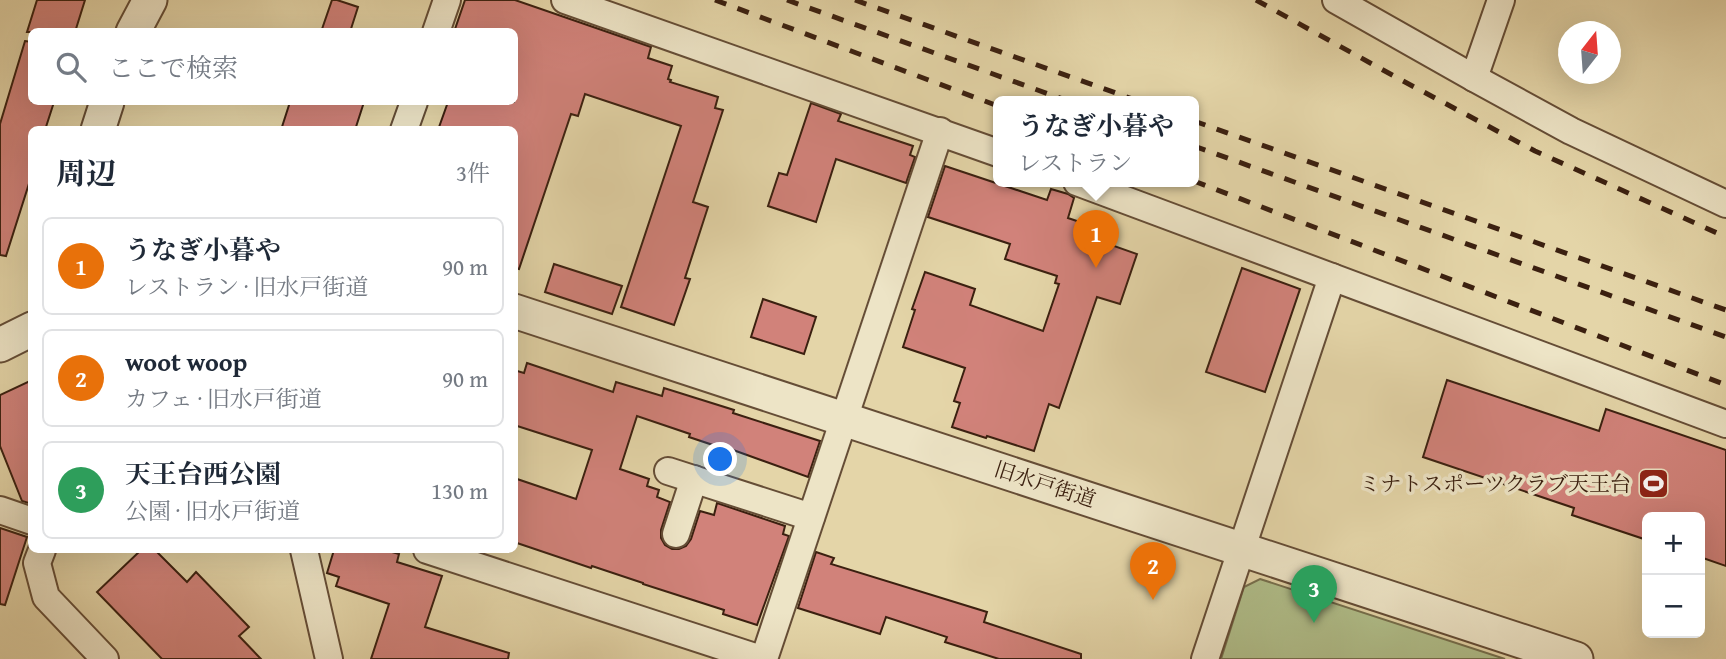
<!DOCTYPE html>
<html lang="ja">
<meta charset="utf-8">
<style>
body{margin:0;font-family:"Gentium Book Plus","Noto Serif JP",serif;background:#f6f6f7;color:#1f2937}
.controls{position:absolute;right:21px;bottom:21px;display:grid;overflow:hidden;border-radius:10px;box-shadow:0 7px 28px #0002}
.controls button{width:63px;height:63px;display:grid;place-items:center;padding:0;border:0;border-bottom:2px solid #e0e1e3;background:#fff;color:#1f2937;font:35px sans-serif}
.compass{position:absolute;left:1558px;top:21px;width:63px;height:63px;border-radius:50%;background:#fff;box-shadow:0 7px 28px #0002;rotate:17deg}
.you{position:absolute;left:721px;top:460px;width:24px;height:24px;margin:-18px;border:5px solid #fff;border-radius:50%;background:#1a73e8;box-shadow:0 0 0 10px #1a73e833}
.badge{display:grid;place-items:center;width:46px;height:46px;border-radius:50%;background:#b45309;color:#fff;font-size:23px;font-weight:700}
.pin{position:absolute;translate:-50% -58px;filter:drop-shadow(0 2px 4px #0008)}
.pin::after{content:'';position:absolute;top:37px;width:24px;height:21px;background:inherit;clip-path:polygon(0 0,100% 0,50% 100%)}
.popup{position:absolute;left:993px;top:96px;width:206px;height:91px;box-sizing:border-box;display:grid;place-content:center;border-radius:10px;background:#fff;filter:drop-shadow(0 2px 5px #0005);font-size:23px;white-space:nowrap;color:#747a83}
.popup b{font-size:26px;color:#1f2937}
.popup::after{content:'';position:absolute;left:50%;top:100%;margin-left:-14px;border:14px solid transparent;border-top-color:#fff}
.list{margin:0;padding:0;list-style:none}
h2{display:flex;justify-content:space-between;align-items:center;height:91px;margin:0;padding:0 28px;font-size:30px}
h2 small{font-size:23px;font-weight:400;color:#747a83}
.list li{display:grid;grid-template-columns:46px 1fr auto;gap:21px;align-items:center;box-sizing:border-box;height:98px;margin:0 14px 14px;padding:0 14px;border:2px solid #e0e1e3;border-radius:10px}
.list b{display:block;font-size:26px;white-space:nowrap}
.list p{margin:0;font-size:23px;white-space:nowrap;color:#747a83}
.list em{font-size:23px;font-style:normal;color:#747a83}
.icon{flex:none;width:38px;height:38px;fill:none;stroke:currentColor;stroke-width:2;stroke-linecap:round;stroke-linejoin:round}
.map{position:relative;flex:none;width:1726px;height:659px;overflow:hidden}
.search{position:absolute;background:#fff;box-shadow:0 7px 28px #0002;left:28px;top:28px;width:490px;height:77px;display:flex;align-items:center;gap:18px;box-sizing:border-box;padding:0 24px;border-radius:10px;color:#747a83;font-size:26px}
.panel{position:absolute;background:#fff;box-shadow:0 7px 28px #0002;left:28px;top:126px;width:490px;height:427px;border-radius:10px}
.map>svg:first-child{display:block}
.green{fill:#b0be8a;stroke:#766f4d;stroke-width:2}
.building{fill:#d1827a;stroke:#3b2010;stroke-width:2}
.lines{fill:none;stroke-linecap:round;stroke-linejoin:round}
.minor-casing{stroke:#654d36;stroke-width:30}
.tertiary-casing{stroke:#654d36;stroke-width:37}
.minor{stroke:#ede4c6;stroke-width:26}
.tertiary{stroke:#ede4c6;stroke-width:33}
.rail{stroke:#3b2010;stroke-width:5;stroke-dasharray:12 12;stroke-linecap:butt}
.labels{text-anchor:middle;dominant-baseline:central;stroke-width:7;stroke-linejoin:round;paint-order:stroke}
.poi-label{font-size:21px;fill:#3b2010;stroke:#ede4c6;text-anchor:end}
.street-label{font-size:21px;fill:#3b2010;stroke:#ede4c6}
</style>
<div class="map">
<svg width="1726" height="659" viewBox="0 0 1726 659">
<rect width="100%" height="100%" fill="#e4d5a8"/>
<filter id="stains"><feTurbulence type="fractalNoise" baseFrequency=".00286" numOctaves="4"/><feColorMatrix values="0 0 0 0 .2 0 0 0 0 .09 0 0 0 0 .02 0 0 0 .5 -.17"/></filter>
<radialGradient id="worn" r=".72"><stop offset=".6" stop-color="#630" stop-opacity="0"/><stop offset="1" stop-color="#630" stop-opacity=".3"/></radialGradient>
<!-- green -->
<polygon class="green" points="1260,579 1505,659 1221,659 1244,587"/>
<!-- building -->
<g class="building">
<polygon points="37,0 85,0 75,32 27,32"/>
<polygon points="332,0 337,0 358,7 350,32 321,32"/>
<polygon points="465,0 515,0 651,47 648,58 672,66 668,79 671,80 670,82 718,97 715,108 723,110 693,202 708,207 685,278 690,279 674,325 621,307 681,126 585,94 578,116 571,114 519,269 514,268 514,130 438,130 448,102 514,102 514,32 454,32"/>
<polygon points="25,41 32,42 32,102 54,102 45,130 32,130 32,174 6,256 0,255 0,124"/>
<polygon points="290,102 364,102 355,130 281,130"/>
<polygon points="811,103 841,114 838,121 913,146 910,155 915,157 906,183 836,159 816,222 768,206 779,173 787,175"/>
<polygon points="945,166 1047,200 1051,189 1068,194 1074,198 1068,218 1098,228 1094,239 1137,254 1120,304 1097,297 1059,408 1049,404 1034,451 987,436 986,438 952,427 960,403 954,401 965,368 903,347 915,310 912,309 925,272 975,289 970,305 1043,331 1059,284 1055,283 1057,276 1005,259 1010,244 928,217"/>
<polygon points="554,264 622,286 612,314 545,292"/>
<polygon points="1242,268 1300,289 1265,392 1206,372"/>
<polygon points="763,299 816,317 804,354 751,337"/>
<polygon points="527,363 613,392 616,382 662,396 664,388 734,410 733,413 820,441 808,477 722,446 722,448 689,437 690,434 637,416 620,469 649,479 647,486 659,490 657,497 670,502 661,530 661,538 665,545 672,549 679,549 686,546 691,539 700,511 714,515 717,503 785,526 783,534 789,536 757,625 723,614 724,610 643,584 643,583 592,566 591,568 514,542 514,478 576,499 592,450 514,425 514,370 524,373"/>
<polygon points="32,380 32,504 22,501 0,446 0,395"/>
<polygon points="1447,380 1599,431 1606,409 1726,450 1726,566 1700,557 1700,517 1647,517 1647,540 1572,515 1574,508 1423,457"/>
<polygon points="0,528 27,537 5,605 0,604"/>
<polygon points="141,550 155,550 187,582 196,572 249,627 239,636 261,659 162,659 97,592"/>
<polygon points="334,550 385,550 399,554 397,562 442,576 425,627 509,653 508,659 371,659 389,604 336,586 339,577 327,573"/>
<polygon points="816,552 834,558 831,564 987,612 984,622 1081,654 1081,659 999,659 945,642 947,637 886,617 880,634 798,608"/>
</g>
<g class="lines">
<defs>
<g id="minor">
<polyline points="565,0 998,153"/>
<polyline points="1336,0 1474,78 1571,131 1726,204"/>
<polyline points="436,32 447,0"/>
<polyline points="1474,78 1501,0"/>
<polyline points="404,130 414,102"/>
<polyline points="1077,182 1726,424"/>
<polyline points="668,471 811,517"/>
<polyline points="0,510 32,521"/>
<polyline points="676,534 694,479"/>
<polyline points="42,550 37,563 46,597 105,659"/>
<polyline points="304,550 329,659"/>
<polyline points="427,550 761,659"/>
<polyline points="764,659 940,131"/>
<polyline points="1205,659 1332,277"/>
</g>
<g id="tertiary">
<polyline points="133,32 150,0"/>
<polyline points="98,130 107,102"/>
<polyline points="514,311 1576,659"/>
<polyline points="0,345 32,329"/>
</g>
</defs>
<!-- minor casing -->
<use href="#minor" class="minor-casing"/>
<!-- tertiary casing -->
<use href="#tertiary" class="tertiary-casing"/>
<!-- minor -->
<use href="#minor" class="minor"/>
<!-- tertiary -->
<use href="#tertiary" class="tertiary"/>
<!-- rail -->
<g class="rail">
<polyline points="715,0 998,106"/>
<polyline points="787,0 1071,102"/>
<polyline points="855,0 1141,102"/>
<polyline points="1256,0 1403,81 1535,151 1726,237"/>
<polyline points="1194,121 1726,310"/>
<polyline points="1194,146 1726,337"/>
<polyline points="1194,181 1726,385"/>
</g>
</g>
<!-- icons -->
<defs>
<symbol id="stadium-square" viewBox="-11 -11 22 22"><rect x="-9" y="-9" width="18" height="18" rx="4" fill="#8f2418" stroke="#ede4c6"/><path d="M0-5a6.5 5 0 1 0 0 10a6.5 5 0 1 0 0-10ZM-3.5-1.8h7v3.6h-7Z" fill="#fff"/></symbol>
</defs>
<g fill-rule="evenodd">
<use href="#stadium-square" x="1636" y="466" width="35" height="35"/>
</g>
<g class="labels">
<!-- poi labels -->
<g class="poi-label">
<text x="1631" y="483">ミナトスポーツクラブ天王台</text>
</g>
<!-- street labels -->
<g class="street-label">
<text transform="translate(1045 484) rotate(18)">旧水戸街道</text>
</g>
</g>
<rect width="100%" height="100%" filter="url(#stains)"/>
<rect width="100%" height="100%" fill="url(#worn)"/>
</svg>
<div class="controls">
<button>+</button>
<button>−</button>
</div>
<svg class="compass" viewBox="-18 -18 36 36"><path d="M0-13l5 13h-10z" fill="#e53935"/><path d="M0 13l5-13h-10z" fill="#747a83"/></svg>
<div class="you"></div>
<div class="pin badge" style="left:1096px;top:268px;background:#e8710a">1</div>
<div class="popup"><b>うなぎ小暮や</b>レストラン</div>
<div class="pin badge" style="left:1153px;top:600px;background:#e8710a">2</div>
<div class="pin badge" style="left:1314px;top:623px;background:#2e9e5b">3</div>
<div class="search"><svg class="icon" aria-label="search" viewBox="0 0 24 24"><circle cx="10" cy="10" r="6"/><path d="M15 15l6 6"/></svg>ここで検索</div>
<section class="panel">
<h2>周辺<small>3件</small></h2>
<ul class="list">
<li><span class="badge" style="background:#e8710a">1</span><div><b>うなぎ小暮や</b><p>レストラン · 旧水戸街道</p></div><em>90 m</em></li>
<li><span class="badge" style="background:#e8710a">2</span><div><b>woot woop</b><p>カフェ · 旧水戸街道</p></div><em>90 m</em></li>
<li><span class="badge" style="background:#2e9e5b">3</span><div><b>天王台西公園</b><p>公園 · 旧水戸街道</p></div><em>130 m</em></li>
</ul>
</section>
</div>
